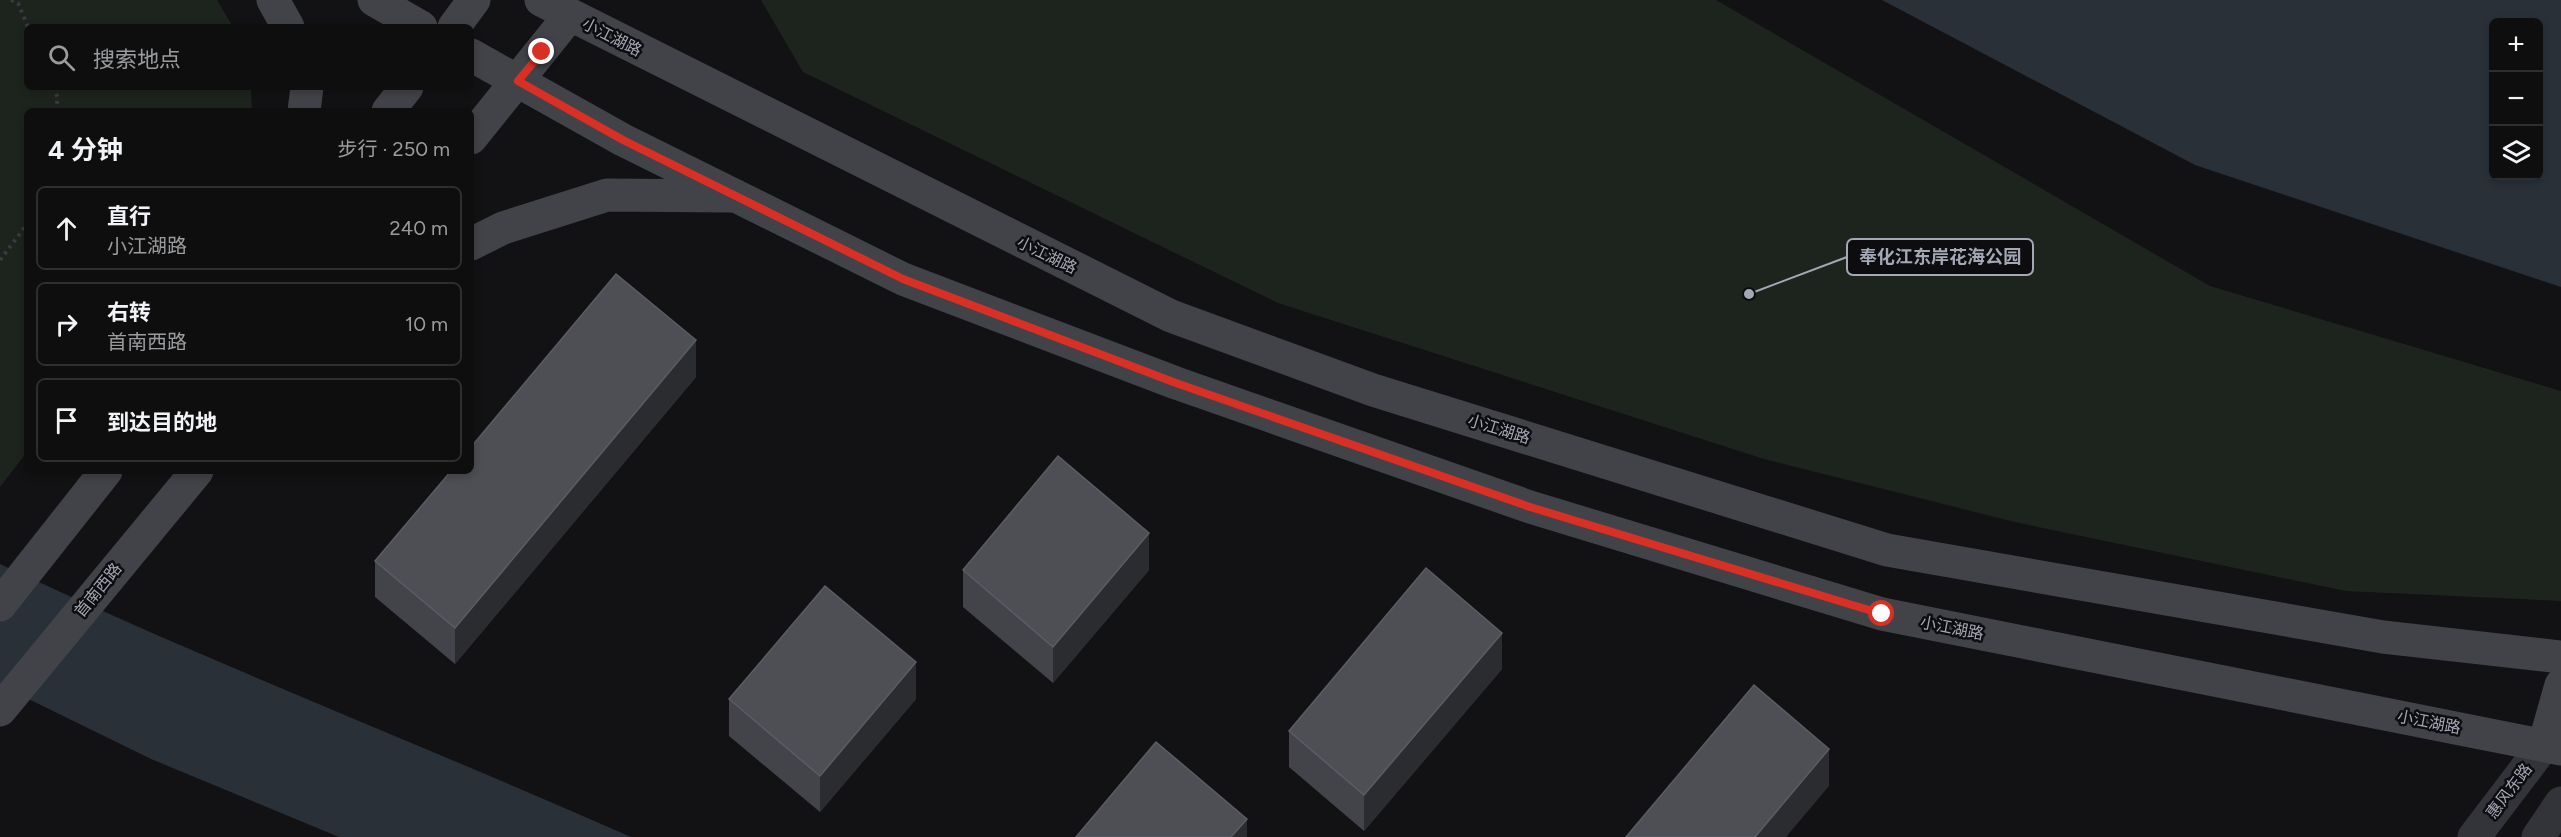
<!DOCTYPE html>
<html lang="zh">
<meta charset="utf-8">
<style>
body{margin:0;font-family:Figtree,"Noto Sans SC",sans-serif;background:#171718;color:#f1f3f6}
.controls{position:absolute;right:18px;top:18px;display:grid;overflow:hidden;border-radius:9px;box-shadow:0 3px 9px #0003}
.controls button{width:54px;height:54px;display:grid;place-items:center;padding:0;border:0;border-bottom:2px solid #2e2e2f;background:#0e0e0f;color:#f1f3f6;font:30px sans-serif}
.stop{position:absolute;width:18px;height:18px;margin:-14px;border:4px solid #d93025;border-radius:50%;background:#fff}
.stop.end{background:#d93025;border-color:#fff;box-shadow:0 2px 6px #0008}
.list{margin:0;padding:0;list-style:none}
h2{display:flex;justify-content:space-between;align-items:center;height:78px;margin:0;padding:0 24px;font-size:26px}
h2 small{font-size:20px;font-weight:400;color:#9b9c9e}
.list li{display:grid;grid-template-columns:39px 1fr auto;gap:18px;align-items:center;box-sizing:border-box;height:84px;margin:0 12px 12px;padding:0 12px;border:2px solid #2e2e2f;border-radius:9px}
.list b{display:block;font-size:22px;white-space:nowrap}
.list p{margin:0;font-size:20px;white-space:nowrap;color:#9b9c9e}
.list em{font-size:20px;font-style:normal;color:#9b9c9e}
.icon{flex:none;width:33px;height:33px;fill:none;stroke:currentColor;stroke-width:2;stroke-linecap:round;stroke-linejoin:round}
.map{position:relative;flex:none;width:2561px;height:837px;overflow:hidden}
.search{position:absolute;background:#0e0e0f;box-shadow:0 3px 9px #0003;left:24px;top:24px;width:450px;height:66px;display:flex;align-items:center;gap:15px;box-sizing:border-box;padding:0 21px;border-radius:9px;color:#9b9c9e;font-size:22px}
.panel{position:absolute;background:#0e0e0f;box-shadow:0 3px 9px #0003;left:24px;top:108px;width:450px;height:366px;border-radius:9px}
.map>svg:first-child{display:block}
.green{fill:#1d241e}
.water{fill:#293038;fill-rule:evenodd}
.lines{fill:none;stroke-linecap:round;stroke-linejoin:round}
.path{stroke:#393b40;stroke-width:4;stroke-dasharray:3 4.5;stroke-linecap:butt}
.tertiary{stroke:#333439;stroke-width:33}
.secondary{stroke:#414349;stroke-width:33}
.wall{fill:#434449}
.shaded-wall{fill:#2b2c2f}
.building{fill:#4e4f55;stroke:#5b5d64;stroke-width:1.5}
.route{stroke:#d93025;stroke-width:8}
.labels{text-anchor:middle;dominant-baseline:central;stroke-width:5;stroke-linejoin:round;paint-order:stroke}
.street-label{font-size:16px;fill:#a4a8b5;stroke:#0d0d0f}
.leader{fill:none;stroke:#a4a8b5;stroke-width:2}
.callout-dot{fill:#a4a8b5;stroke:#0d0d0f;stroke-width:2}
.callout{fill:#0d0d0f;stroke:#a4a8b5;stroke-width:2}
.callout-label{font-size:18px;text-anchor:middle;font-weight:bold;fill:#a4a8b5}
</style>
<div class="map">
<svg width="2561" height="837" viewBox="0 0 2561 837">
<rect width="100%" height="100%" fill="#121214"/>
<!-- green -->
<g class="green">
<polygon points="0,0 217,0 233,27 27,27 27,87 251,87 252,111 27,111 27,452 0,487"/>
<polygon points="761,0 1716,0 2210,286 2561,391 2561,601 2346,591 2019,523 1764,459 1278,303 803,72"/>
</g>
<!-- water -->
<g class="water">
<path d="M1882,0H2561V287L2195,165ZM2494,22H2538V176H2494Z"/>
<path d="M0,564C208,662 421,744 631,837H339L151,759L0,685Z"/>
</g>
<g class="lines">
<!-- path -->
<g class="path">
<polyline points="11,0 18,3 28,27"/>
<polyline points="53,87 58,98 55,111"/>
<polyline points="0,260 25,227 27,220"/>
</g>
<!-- tertiary -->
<g class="tertiary">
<polyline points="2474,837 2544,745"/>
<polyline points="2538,837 2561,803"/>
</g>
<!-- secondary -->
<g class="secondary">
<polyline points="273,0 288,27"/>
<polyline points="374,0 421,27"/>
<polyline points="541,0 1171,316 1373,390 1887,550 2383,637 2561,657"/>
<polyline points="454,27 474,0"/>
<polyline points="471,55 623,140 903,279 1176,383 1530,507 1882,614 2561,749"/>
<polyline points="304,111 307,87"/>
<polyline points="388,111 407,87"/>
<polyline points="471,138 570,15"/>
<polyline points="471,244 503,228 607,195 731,196"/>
<polyline points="0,605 106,471"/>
<polyline points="0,710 197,471"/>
<polyline points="2544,745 2561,685"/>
</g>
</g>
<!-- wall -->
<g class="wall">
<polygon points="696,377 455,664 375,597 375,561"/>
<polygon points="963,570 1149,570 1053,683 963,607"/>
<polygon points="1502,669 1364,831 1289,767 1289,731"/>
<polygon points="729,699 916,699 820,812 729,736"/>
</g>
<!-- shaded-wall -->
<g class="shaded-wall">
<polygon points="696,340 696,377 455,664 455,628"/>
<polygon points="1149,533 1149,570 1053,683 1053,647"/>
<polygon points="1502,633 1502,669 1364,831 1364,795"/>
<polygon points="916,662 916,699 820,812 820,776"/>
<polygon points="1829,749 1829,786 1786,837 1755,837"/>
<polygon points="1247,819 1247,837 1231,837"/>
</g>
<!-- building -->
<g class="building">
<polygon points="616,274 696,340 455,628 375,561 451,471 471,471 471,447"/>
<polygon points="1058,456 1149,533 1053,647 963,570"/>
<polygon points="1426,568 1502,633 1364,795 1289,731"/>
<polygon points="825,586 916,662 820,776 729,699"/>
<polygon points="1754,685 1829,749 1755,837 1626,837"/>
<polygon points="1156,742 1247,819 1231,837 1076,837"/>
</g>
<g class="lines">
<!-- route -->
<polyline class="route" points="542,52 518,81 623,140 903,279 1176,383 1530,507 1882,614"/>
</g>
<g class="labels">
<!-- street labels -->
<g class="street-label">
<text transform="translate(612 37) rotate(27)">小江湖路</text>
<text transform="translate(1047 255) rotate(26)">小江湖路</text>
<text transform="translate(1499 429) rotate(17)">小江湖路</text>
<text transform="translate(98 590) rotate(-51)">首南西路</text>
<text transform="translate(1952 628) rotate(11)">小江湖路</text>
<text transform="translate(2429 722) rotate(11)">小江湖路</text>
<text transform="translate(2509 791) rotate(-53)">惠风东路</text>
</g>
</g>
<!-- callouts -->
<path class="leader" d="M1749 294L1847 257"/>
<circle class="callout-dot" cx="1749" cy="294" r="6"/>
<rect class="callout" x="1847" y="239" width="186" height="36" rx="6"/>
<g class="callout-label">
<text x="1940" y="263">奉化江东岸花海公园</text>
</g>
</svg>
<div class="controls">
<button>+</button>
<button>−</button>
<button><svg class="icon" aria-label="layers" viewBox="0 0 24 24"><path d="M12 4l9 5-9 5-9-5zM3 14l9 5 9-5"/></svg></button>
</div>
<div class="stop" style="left:1882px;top:614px"></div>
<div class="stop end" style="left:542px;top:52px"></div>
<div class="search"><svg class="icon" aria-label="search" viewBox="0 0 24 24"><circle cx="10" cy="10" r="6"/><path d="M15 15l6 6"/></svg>搜索地点</div>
<section class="panel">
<h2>4 分钟<small>步行 · 250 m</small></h2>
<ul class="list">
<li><svg class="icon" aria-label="ahead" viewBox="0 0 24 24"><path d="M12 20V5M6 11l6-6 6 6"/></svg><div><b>直行</b><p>小江湖路</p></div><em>240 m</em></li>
<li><svg class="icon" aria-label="right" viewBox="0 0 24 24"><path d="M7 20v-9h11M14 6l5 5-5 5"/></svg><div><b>右转</b><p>首南西路</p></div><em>10 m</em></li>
<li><svg class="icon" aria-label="arrive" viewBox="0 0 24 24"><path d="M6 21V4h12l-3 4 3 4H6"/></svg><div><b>到达目的地</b></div></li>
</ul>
</section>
</div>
